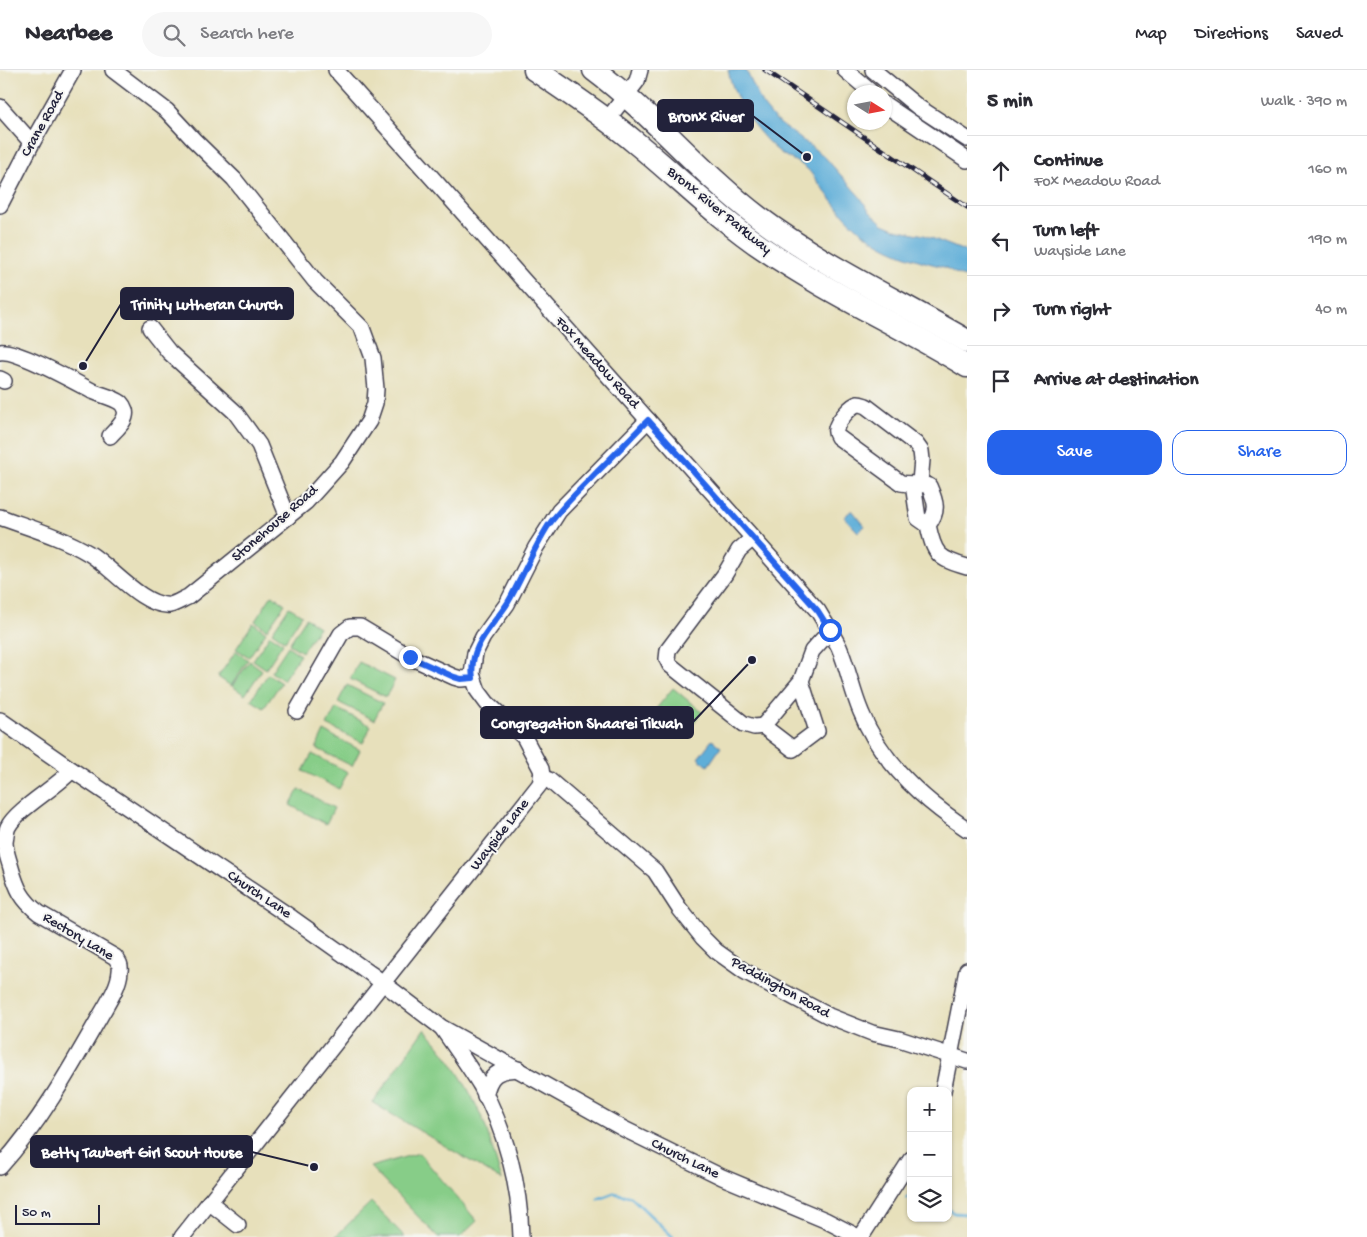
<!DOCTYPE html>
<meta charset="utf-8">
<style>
body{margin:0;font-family:"Gochi Hand",sans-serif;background:#f7f7f7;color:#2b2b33}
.controls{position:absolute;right:15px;bottom:15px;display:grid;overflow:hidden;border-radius:10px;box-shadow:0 1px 4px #0004}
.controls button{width:45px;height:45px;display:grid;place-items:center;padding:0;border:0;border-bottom:1px solid #e1e1e2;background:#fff;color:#2b2b33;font:25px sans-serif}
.compass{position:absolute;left:847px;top:15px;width:45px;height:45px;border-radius:50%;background:#fff;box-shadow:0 1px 4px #0004;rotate:101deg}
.scale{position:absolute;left:15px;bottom:12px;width:85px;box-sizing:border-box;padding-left:5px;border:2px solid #22223b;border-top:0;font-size:14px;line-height:18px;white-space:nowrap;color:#22223b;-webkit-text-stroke:4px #f6f6f2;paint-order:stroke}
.stop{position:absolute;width:15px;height:15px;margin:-11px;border:4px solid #2563eb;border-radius:50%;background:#fff}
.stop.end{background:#2563eb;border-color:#fff;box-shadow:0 1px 5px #0008}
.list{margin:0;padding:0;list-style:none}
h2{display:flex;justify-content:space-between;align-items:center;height:65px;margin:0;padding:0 20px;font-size:21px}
h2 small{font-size:16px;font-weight:400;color:#7c7c81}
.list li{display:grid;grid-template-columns:32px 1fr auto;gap:15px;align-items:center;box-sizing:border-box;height:70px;padding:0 20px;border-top:1px solid #e1e1e2}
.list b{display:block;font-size:19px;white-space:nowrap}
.list p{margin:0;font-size:16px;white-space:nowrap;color:#7c7c81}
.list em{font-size:16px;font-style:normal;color:#7c7c81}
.actions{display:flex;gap:10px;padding:15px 20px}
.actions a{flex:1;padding:11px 0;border:1px solid #2563eb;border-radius:15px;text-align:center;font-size:18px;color:#2563eb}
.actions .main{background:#2563eb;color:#fff}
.icon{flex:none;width:28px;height:28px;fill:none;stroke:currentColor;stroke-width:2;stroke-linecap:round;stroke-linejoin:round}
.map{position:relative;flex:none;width:967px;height:1167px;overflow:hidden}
header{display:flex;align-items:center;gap:30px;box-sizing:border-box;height:70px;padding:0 25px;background:#fff;border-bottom:1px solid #e1e1e2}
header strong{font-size:24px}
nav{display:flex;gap:28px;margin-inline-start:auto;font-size:18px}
.search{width:350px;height:45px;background:#f7f7f7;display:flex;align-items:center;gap:12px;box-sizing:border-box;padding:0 18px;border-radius:28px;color:#7c7c81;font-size:19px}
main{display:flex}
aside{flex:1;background:#fff}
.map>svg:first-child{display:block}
.green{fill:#87cd88;stroke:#547862}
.water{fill:#5eaed8;stroke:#40688a}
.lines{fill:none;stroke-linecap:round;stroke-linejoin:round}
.stream{stroke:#5eaed8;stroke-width:3}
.minor-casing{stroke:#403e4e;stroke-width:18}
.highway-casing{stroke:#403e4e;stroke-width:25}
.minor{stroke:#fff;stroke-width:15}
.highway{stroke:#fff;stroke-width:22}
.rail-casing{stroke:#22223b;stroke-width:5}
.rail{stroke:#f6f6f2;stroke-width:3;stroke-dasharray:9;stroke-linecap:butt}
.route{stroke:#2563eb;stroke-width:6}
.labels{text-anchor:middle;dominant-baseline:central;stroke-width:4;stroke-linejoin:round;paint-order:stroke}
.street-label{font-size:15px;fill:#22223b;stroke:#f6f6f2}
.leader{fill:none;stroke:#22223b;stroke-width:2}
.callout-dot{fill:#22223b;stroke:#f6f6f2;stroke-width:2}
.callout{fill:#22223b;stroke:#22223b;stroke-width:2}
.callout-label{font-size:16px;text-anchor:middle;font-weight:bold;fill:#fff}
</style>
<header>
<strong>Nearbee</strong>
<div class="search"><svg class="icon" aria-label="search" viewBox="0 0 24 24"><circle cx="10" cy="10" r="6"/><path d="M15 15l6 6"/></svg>Search here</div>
<nav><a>Map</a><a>Directions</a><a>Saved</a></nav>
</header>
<main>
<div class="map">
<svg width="967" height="1167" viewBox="0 0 967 1167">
<rect width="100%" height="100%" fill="#f6f6f2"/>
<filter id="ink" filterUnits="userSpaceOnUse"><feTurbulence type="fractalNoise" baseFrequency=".02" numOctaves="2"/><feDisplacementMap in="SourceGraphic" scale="10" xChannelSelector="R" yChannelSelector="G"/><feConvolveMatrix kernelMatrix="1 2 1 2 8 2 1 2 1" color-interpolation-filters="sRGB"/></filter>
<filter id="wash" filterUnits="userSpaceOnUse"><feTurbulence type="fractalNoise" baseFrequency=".0096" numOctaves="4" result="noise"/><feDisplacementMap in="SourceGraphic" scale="20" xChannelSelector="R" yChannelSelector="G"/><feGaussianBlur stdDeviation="1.12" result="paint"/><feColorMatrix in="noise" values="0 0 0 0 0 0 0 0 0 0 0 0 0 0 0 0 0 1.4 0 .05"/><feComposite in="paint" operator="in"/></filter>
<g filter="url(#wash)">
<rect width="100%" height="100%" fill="#e7e0bb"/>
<!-- green -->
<g class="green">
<polygon points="272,525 285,534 267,560 255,551"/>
<polygon points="289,537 302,545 285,571 272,562"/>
<polygon points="306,548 319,557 302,582 289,574"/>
<polygon points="253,553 266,562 249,587 236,579"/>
<polygon points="270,565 283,573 266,599 253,590"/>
<polygon points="288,576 300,585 283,610 271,602"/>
<polygon points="236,581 248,590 231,616 218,607"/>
<polygon points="250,591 262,600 245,625 232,616"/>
<polygon points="359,592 395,610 386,627 350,609"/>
<polygon points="268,604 281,613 264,638 251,630"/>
<polygon points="347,615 383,633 374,650 338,632"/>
<polygon points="673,618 702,642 686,663 656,639"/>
<polygon points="336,638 371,656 363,673 327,655"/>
<polygon points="324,661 360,680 352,696 316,678"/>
<polygon points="312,684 348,702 339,719 303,701"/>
<polygon points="299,719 334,738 326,754 290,735"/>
<path d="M424,959C450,986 473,1023 486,1058C492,1075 496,1093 502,1110L373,1033Z"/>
<polygon points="419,1083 477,1151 460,1167 438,1167 370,1097"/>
<polygon points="371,1132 405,1167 335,1167"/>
</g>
<!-- water -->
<g class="water">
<path d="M728,0H746L762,34L775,50L824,86L861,128L869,141L883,154L895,159L924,165L967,182V207C957,207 950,198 940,196C903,187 870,174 844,145C834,134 825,121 816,110C813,106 810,101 806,98C797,91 786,88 777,80C754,60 734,30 728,0Z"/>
<polygon points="852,440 865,456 858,462 844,447"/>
<polygon points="712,670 721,677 708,696 698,688"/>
</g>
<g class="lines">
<!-- stream -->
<g class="stream">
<polyline points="907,1128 911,1126"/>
<polyline points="598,1129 614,1123 631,1127 673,1167"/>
<polyline points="948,1139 954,1143 967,1144"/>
</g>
</g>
</g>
<g filter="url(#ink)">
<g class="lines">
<defs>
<g id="minor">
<path d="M336,0L818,541C825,553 833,565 839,577C848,598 852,621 861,642C881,692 923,730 967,759"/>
<polyline points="845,0 871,22"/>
<polyline points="873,0 918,37 967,69"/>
<polyline points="884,34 967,90"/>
<polyline points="0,37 32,73"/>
<polyline points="607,50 637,11 640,0"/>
<polyline points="0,135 32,73 73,0"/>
<polyline points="150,258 169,282 235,342 259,375 288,447"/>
<path d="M0,282C16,279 75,312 92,321C101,325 113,327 121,333C123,335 124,337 125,340C128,350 116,359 110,366"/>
<polyline points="0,309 4,311"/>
<path d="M0,447C30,458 62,467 90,484C110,496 144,538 170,535C175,534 183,529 188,527L306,432L342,392L369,351L375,333L376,319L373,288L362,258L315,211L234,109L194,70L167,41L113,0"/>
<path d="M928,455C939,441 936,432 929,416C918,412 912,415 901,413L838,367C836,364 835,363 836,359C837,352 851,335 858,334C861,334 863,335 866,336L916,374L921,381L922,390L920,412L914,421L918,448L928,455C934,484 938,489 967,497"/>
<polyline points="753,468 739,480 725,504 668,580 667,589 670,595 744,654 754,657 764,656"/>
<polyline points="801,611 817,661 793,679 763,656 801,611 812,581 830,561"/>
<polyline points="297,641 341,564 350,557 360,557 410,587 454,607 461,609 473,608"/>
<polyline points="0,650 72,700 292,848 371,904 441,957 624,1059 722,1107 825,1150 858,1167"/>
<polyline points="541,707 549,710 655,801 679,838 703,868 716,881 744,901 829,946 872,963 899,969 967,991"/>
<path d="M442,958C455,977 469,996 481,1016C506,1061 520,1116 521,1167"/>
<polyline points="943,1021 967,900"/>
<path d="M485,1026C490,1004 497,1000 518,999"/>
<path d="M0,1097C39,1054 69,1001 98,950C106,935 119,918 120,901C121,895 119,892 115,887L39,843C22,830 17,819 11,798C9,790 5,781 5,772C6,767 6,761 8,757C17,739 57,717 72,700"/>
<polyline points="209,1132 238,1155"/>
<polyline points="182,1167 540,714 542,705 541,699 524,667 487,633 478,621 472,604 475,583 483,567 507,534 536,477 559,441 648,350"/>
<polyline points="861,1167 911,1089"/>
</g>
<g id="highway">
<path d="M535,0C569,23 604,46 636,73C679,108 718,148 764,179C828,223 900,255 967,296"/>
<path d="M594,0C653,44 699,102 758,147C823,196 897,230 967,271"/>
</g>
</defs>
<!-- minor casing -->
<use href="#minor" class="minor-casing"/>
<!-- highway casing -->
<use href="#highway" class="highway-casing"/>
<!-- minor -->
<use href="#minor" class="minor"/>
<!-- highway -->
<use href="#highway" class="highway"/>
<defs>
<polyline id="rail" points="765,0 967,137"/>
</defs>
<!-- rail casing -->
<use href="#rail" class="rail-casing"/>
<!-- rail -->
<use href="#rail" class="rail"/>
</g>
</g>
<g class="lines" filter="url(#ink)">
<!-- route -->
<path class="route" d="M410,587L454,607L461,609L473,608C468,577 492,557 507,534C522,509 532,481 548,456C562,436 580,420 597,402C615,385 631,367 648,350L795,515L818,541L830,560"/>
</g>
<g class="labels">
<!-- street labels -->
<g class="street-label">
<text transform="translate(43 54) rotate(-61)">Crane Road</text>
<text transform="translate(719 141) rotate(39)">Bronx River Parkway</text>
<text transform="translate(597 293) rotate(48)">Fox Meadow Road</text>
<text transform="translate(275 454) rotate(-41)">Stonehouse Road</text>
<text transform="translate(500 765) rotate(-52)">Wayside Lane</text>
<text transform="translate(259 825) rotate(34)">Church Lane</text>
<text transform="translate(78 867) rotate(31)">Rectory Lane</text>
<text transform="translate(780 918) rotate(29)">Paddington Road</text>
<text transform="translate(685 1089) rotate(26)">Church Lane</text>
</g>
</g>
<!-- callouts -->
<path class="leader" d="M807 87L753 46M83 296L121 234M752 590L693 652M314 1097L252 1082"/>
<g class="callout-dot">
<circle cx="807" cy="87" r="5"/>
<circle cx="83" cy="296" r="5"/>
<circle cx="752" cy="590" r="5"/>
<circle cx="314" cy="1097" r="5"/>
</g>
<g class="callout">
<rect x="658" y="30" width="95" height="31" rx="5"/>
<rect x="121" y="218" width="172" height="31" rx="5"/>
<rect x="481" y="637" width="212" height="31" rx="5"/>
<rect x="31" y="1066" width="221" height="31" rx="5"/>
</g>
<g class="callout-label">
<text x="706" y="51">Bronx River</text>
<text x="207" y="239">Trinity Lutheran Church</text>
<text x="587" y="658">Congregation Shaarei Tikvah</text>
<text x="142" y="1087">Betty Taubert Girl Scout House</text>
</g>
</svg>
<div class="controls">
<button>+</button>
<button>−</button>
<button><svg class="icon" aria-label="layers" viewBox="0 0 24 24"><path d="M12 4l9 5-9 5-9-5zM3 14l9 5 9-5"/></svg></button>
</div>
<svg class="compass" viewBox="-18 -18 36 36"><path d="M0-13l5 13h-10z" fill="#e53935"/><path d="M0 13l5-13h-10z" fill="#7c7c81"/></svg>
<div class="scale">50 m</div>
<div class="stop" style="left:830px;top:560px"></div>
<div class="stop end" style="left:410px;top:587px"></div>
</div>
<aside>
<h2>5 min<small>Walk · 390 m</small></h2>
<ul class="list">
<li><svg class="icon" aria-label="ahead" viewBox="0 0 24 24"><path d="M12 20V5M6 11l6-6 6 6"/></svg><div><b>Continue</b><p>Fox Meadow Road</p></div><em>160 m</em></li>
<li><svg class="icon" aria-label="left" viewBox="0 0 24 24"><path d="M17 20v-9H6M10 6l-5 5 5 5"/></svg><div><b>Turn left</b><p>Wayside Lane</p></div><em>190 m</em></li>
<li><svg class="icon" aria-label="right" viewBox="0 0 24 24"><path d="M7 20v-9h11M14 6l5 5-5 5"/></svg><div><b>Turn right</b></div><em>40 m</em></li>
<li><svg class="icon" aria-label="arrive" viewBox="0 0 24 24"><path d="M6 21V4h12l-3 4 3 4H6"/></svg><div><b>Arrive at destination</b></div></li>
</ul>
<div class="actions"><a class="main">Save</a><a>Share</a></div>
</aside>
</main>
